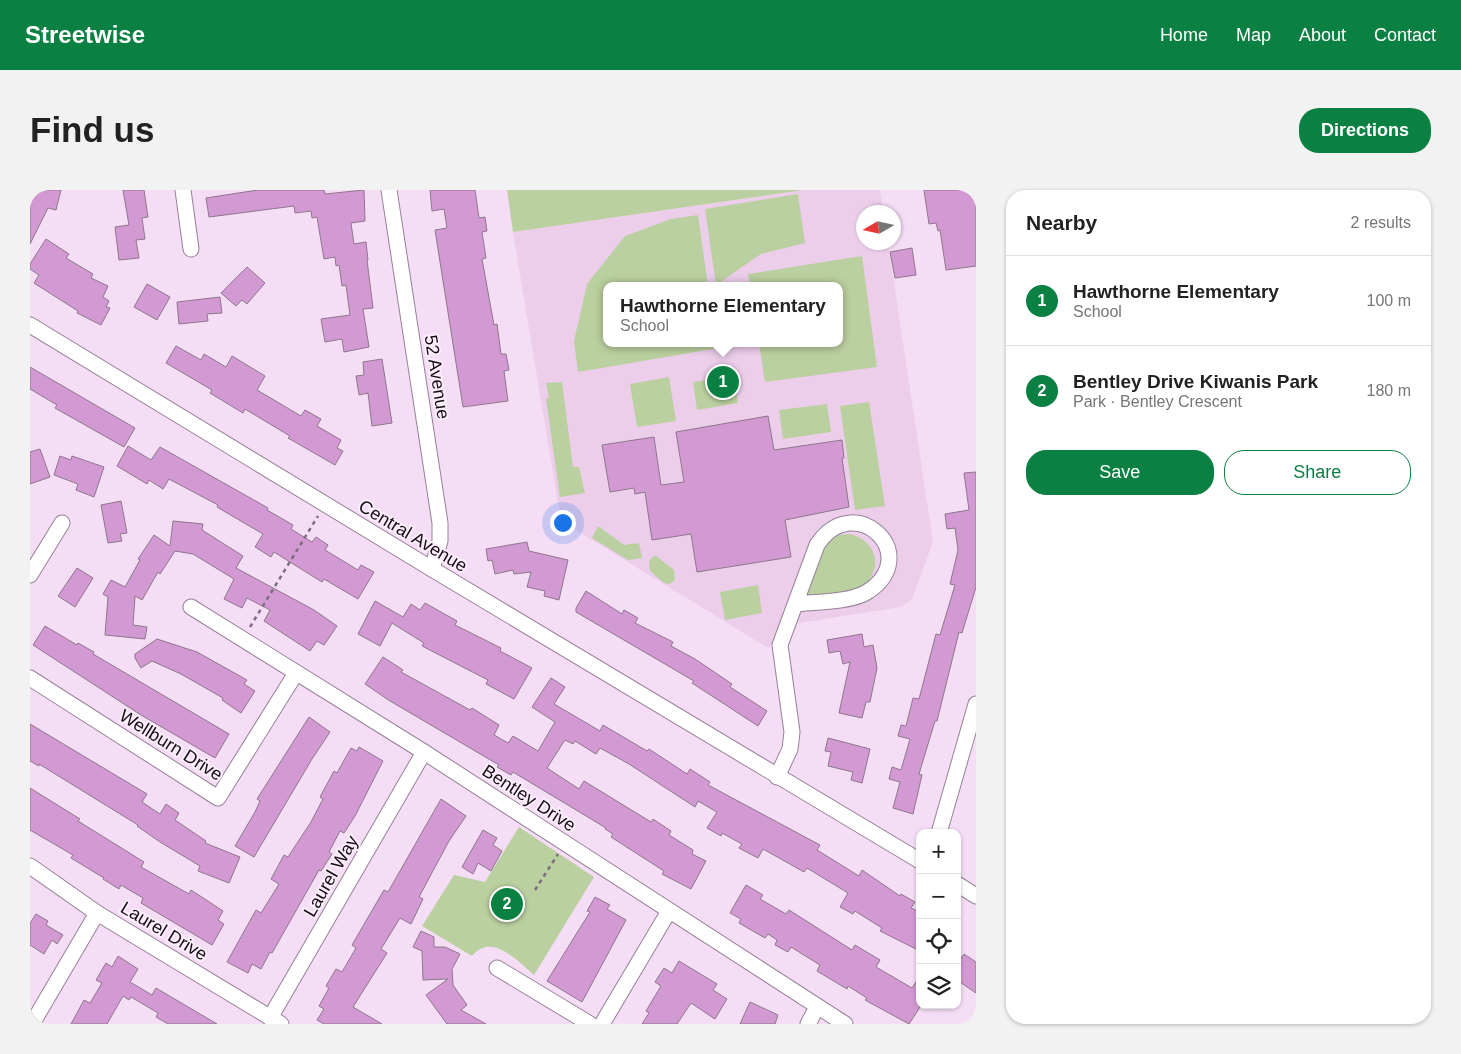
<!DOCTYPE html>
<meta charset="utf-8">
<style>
body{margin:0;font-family:Helvetica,sans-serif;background:#f2f2f2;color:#222}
.controls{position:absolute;right:15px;bottom:15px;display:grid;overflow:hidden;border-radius:10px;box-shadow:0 1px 4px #0004}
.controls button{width:45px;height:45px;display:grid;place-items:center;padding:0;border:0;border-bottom:1px solid #e0e0e0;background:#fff;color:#222;font:25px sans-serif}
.compass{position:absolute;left:826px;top:15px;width:45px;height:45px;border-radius:50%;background:#fff;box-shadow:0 1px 4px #0004;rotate:261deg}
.you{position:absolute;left:532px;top:332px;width:18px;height:18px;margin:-12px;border:4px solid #fff;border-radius:50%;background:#1a73e8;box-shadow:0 0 0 8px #1a73e833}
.badge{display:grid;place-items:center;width:32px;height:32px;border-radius:50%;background:#0b8043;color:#fff;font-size:16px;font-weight:700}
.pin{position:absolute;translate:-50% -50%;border:2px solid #fff;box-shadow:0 1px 5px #0006}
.popup{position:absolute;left:573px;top:92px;width:240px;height:65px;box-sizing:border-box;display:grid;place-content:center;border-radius:10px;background:#fff;filter:drop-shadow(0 1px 4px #0005);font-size:16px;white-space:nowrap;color:#767676}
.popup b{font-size:19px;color:#222}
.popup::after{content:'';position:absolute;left:50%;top:100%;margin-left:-10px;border:10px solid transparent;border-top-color:#fff}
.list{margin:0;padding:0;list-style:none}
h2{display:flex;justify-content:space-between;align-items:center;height:65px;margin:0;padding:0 20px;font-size:21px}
h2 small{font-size:16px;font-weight:400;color:#767676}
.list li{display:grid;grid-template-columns:32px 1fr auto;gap:15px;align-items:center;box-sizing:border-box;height:90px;padding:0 20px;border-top:1px solid #e0e0e0}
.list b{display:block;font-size:19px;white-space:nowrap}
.list p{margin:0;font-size:16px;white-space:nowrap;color:#767676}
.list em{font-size:16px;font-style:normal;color:#767676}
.actions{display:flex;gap:10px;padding:15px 20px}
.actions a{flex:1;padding:11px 0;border:1px solid #0b8043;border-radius:20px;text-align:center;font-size:18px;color:#0b8043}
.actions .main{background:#0b8043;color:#fff}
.icon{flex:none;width:28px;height:28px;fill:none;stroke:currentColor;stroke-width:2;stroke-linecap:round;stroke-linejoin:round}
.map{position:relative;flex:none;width:946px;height:834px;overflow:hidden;border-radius:20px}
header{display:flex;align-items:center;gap:30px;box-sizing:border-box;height:70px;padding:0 25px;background:#0b8043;color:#fff}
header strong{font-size:24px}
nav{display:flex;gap:28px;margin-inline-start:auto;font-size:18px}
.intro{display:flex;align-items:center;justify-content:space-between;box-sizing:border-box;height:120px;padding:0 30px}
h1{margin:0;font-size:35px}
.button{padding:12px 22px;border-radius:20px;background:#0b8043;color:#fff;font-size:18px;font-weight:700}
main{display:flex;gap:30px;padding:0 30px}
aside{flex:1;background:#fff;border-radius:20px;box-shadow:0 1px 4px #0004}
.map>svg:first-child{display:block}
.built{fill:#ecceeb;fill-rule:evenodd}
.green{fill:#bbd0a0}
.building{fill:#d399d3;stroke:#8d778c}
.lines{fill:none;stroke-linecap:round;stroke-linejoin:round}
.minor-casing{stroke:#968196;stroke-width:17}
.path{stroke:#7d6d7d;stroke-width:2.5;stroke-dasharray:4 4;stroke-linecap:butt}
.minor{stroke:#fff;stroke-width:15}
.labels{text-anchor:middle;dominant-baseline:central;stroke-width:4;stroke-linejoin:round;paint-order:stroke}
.street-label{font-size:18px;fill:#160e16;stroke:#fdeefc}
</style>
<header>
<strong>Streetwise</strong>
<nav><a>Home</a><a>Map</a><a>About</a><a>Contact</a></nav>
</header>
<div class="intro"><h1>Find us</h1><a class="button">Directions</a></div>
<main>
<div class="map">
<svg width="946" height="834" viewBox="0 0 946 834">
<rect width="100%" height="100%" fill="#f5ddf5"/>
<!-- built -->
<path class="built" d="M773,0H850L853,22H834V52L858,53L903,352L882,409L871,417L763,434L738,458L531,331L483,42ZM577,96H809V153H577Z"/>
<!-- green -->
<g class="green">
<polygon points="477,0 773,0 483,42"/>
<polygon points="768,4 775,53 731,64 686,95 675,19"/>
<polygon points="668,25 678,96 577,96 577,153 686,153 683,159 548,182 544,151 557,94 595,46 641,29"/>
<polygon points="832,66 847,177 735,192 729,153 809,153 809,96 720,96 718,84"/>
<polygon points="704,186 708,213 667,220 663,192"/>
<polygon points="639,187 646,231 607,237 600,194"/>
<polygon points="532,192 543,277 549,277 555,303 530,307 516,209 519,208 516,193"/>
<polygon points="839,212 855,316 825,320 810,216"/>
<polygon points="797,214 801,242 753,249 749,220"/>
<polygon points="568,336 594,355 609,353 612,368 598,370 562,348"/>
<path d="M818,344C846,348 856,380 831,397C824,403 788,406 778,406C776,397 791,357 799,350C804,345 811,345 818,344Z"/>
<polygon points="625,365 644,380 645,390 640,394 634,393 620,381 619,371"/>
<polygon points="728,395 732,423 695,430 690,402"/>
<path d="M489,637L564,687L504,785C487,771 462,742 442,766L392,736L424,685L455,692Z"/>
</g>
<!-- building -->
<g class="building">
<polygon points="0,0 31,0 26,20 18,18 0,54"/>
<polygon points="93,0 114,0 118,27 112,28 115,49 106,50 109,68 89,70 85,37 99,35"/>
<polygon points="228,0 294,0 295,4 334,0 335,31 321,33 324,54 336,52 338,70 337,70 343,118 333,119 339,157 314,162 312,149 295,152 291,129 320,125 316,95 312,96 309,75 306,76 305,67 294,69 287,27 282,28 281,21 265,23 264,16 179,27 176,8"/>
<polygon points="400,0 445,0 449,28 455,27 457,41 452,42 456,68 452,69 464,135 467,134 471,164 476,164 479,180 474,181 478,211 433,217 405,40 417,38 414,19 402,21"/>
<polygon points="894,0 946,0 946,76 916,80 910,40 908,41 906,33 899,34"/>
<polygon points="16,49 39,64 36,68 63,84 61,88 78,96 73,107 79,111 76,117 80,118 71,135 47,123 48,121 4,93 9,85 0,79 0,74"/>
<polygon points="882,58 886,85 865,88 860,62"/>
<polygon points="217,77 235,93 217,114 212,110 206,116 191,103"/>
<polygon points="117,94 140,107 127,130 104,117"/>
<polygon points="190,107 192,123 177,124 178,131 149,134 147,112"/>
<polygon points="146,156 171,170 174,164 196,177 202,166 235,186 227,200 271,226 275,220 291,229 287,236 311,250 307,258 313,261 305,275 258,248 260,246 215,219 213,223 180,203 182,200 136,173"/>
<polygon points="352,169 362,233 342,236 338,203 329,205 326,186 334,185 333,172"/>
<polygon points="0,177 105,238 94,257 25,218 27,215 0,199"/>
<polygon points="738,226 744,260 812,250 814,268 812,268 819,317 755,330 761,367 667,382 661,344 622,350 615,302 605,304 604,298 580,302 572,255 624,247 631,295 654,292 646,242"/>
<polygon points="98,256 121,270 130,257 238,318 237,320 263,335 261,339 282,352 286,347 298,355 295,360 328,380 331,375 344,382 328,409 294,389 292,392 244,362 241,367 225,357 233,344 187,317 188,315 139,289 133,299 119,290 117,294 87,276"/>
<polygon points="10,259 20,287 0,294 0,262"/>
<polygon points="30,266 41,270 42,266 74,277 64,307 46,300 48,294 24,285"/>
<polygon points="946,282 946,397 932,443 929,442 907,531 905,531 889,584 892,585 883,624 863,618 870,592 859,589 862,577 871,580 880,549 868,546 871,535 876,536 883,508 889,509 906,444 910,445 925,395 920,394 928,360 925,338 917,339 915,324 939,320 934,283"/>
<polygon points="91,311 97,343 90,344 92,351 78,353 71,315"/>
<polygon points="143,331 173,334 172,340 213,366 206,378 284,420 307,436 294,455 287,451 280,461 234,431 240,420 217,408 212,418 194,409 204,389 163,364 145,361 130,384 128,382 112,410 105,406 103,435 117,437 115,449 75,445 78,407 73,404 81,390 95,397 110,370 108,369 124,345 140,356"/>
<polygon points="497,352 499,361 538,370 529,410 514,406 515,401 497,397 501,382 484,384 483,380 465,384 462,370 458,371 456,359"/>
<polygon points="47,378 63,388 45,417 28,406"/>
<polygon points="556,401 592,424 594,420 608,428 605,433 643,452 641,456 665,469 702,494 700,497 737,521 728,536 662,493 664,491 546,422 546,418"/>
<polygon points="345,411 373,427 381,414 390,420 395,413 427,431 425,435 471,458 470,461 502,478 484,509 456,494 458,490 392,456 394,453 362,433 350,456 328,444"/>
<polygon points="15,436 47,455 48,453 64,462 63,464 199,544 185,568 111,525 3,455"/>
<polygon points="832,444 834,457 843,455 847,478 840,512 836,512 832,528 809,523 820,472 813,474 810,461 799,463 797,450"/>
<polygon points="127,449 167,462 217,490 214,494 225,501 211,523 192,510 193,508 151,484 122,471 111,478 105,468 105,464"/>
<polygon points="353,467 373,480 371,482 440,520 442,518 469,535 464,545 478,553 483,546 508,561 525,532 502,517 521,488 535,497 524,514 570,541 573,535 617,561 619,559 657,584 660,579 680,592 678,595 790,655 787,660 829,686 832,680 870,706 871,704 885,712 881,718 890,722 890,761 850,741 852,738 825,721 823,724 810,717 818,703 777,678 774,682 733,659 728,668 709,658 712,654 692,643 691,646 677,638 687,622 668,611 665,617 599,574 570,558 566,564 545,551 543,554 535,550 517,578 549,599 554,591 621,632 623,629 641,641 639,645 663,660 662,664 676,671 661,699 632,684 634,681 581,647 583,644 575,639 576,638 483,582 481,585 467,577 469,575 360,511 335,494"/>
<polygon points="279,527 300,542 282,569 224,667 205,656 225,622 230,611 227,609"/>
<polygon points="0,534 117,604 112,612 130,624 136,614 149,623 145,630 176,651 175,653 210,667 199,693 168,681 170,676 130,652 107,636 108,635 9,574 9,576 0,571"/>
<polygon points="798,548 840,559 832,593 821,590 823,582 798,576 801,562 795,561"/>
<polygon points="329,557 353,571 325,626 314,643 310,641 299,662 302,664 291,681 289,680 250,749 242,763 240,762 231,779 222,774 218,783 197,772 226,720 231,723 249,694 241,689 254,665 258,667 281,632 293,609 290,607 304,581 307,583 321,558 327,561"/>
<polygon points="0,598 50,629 48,631 114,672 111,677 159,704 161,700 193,721 188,730 194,734 182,755 111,713 113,708 91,695 89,699 73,689 74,688 41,668 43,665 0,640"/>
<polygon points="411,609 436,626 419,651 389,707 393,709 381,734 370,728 351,759 357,763 323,817 352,834 294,834 287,830 294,819 289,816 299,798 296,796 306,779 312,782 326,758 322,755 354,700 358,702"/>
<polygon points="453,640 467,648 463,655 472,661 461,681 448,673 443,684 432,677"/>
<polygon points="716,695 733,705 730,709 756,724 759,720 822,760 825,755 850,770 846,777 882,798 890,786 890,817 879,834 835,810 837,808 818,796 817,799 787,781 790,775 761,757 758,762 745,755 747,750 738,744 735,748 709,733 711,729 700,723"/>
<polygon points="565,707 580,715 577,719 596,730 552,812 517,791 560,722 557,721"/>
<polygon points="6,724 18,731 16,735 33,745 27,754 22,750 14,764 0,755 0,733"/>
<polygon points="391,741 404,747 404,757 415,757 430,764 422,779 423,795 437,815 431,820 456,834 417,834 396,805 418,789 393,790 392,761 383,757"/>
<polygon points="934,764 946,772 946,803 927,790 927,774"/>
<polygon points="88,766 108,779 100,792 122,805 126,798 187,834 138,834 126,827 128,823 101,807 99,810 93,806 77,834 41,834 54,810 60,813 72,793 66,790 76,773 82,777"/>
<polygon points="649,771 687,794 683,800 697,809 685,829 661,813 647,834 612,834 619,823 616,821 631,796 625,792 634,778 642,783"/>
<polygon points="720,812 748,825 745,834 710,834"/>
</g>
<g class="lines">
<defs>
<g id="minor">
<polyline points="153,0 161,59"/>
<polyline points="359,0 410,333 410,351 402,379"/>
<polyline points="0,135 402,379 890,671"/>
<polyline points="0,385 32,333"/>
<polyline points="161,417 394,562 815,834"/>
<polyline points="0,488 188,608 266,483"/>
<path d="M747,587L760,559L762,542L750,455L787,355C824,298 895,365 837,402C822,412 784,412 766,414"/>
<polyline points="909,643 946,514"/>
<polyline points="0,676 67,723 251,834"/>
<polyline points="927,694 946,706"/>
<polyline points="467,778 560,834"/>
<polyline points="240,828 394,562"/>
<polyline points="2,834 67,723"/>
<polyline points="572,834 639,721"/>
<polyline points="778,834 787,817"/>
</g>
</defs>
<!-- minor casing -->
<use href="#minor" class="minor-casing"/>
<!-- path -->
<g class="path">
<polyline points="220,437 288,326"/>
<polyline points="505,700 528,664"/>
</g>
<!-- minor -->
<use href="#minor" class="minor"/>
</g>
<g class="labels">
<!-- street labels -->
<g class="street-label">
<text transform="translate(407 187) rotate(81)">52 Avenue</text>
<text transform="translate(383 346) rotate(31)">Central Avenue</text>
<text transform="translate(141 555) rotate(32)">Wellburn Drive</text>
<text transform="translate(499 608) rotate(33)">Bentley Drive</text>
<text transform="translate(301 686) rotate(-60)">Laurel Way</text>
<text transform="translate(134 741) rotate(31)">Laurel Drive</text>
</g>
</g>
</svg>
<div class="controls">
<button>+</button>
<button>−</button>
<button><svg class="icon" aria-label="locate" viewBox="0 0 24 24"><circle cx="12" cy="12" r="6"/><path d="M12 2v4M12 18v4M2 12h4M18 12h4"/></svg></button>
<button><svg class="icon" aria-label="layers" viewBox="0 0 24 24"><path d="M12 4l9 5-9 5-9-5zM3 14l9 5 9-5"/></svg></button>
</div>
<svg class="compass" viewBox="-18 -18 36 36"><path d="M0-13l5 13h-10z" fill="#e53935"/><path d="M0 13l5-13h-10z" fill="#767676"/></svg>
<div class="you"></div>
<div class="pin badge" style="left:693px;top:192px">1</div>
<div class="popup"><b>Hawthorne Elementary</b>School</div>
<div class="pin badge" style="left:477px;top:714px">2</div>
</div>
<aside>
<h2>Nearby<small>2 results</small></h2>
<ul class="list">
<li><span class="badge">1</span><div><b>Hawthorne Elementary</b><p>School</p></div><em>100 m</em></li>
<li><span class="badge">2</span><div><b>Bentley Drive Kiwanis Park</b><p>Park · Bentley Crescent</p></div><em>180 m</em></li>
</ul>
<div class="actions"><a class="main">Save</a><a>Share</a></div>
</aside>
</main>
